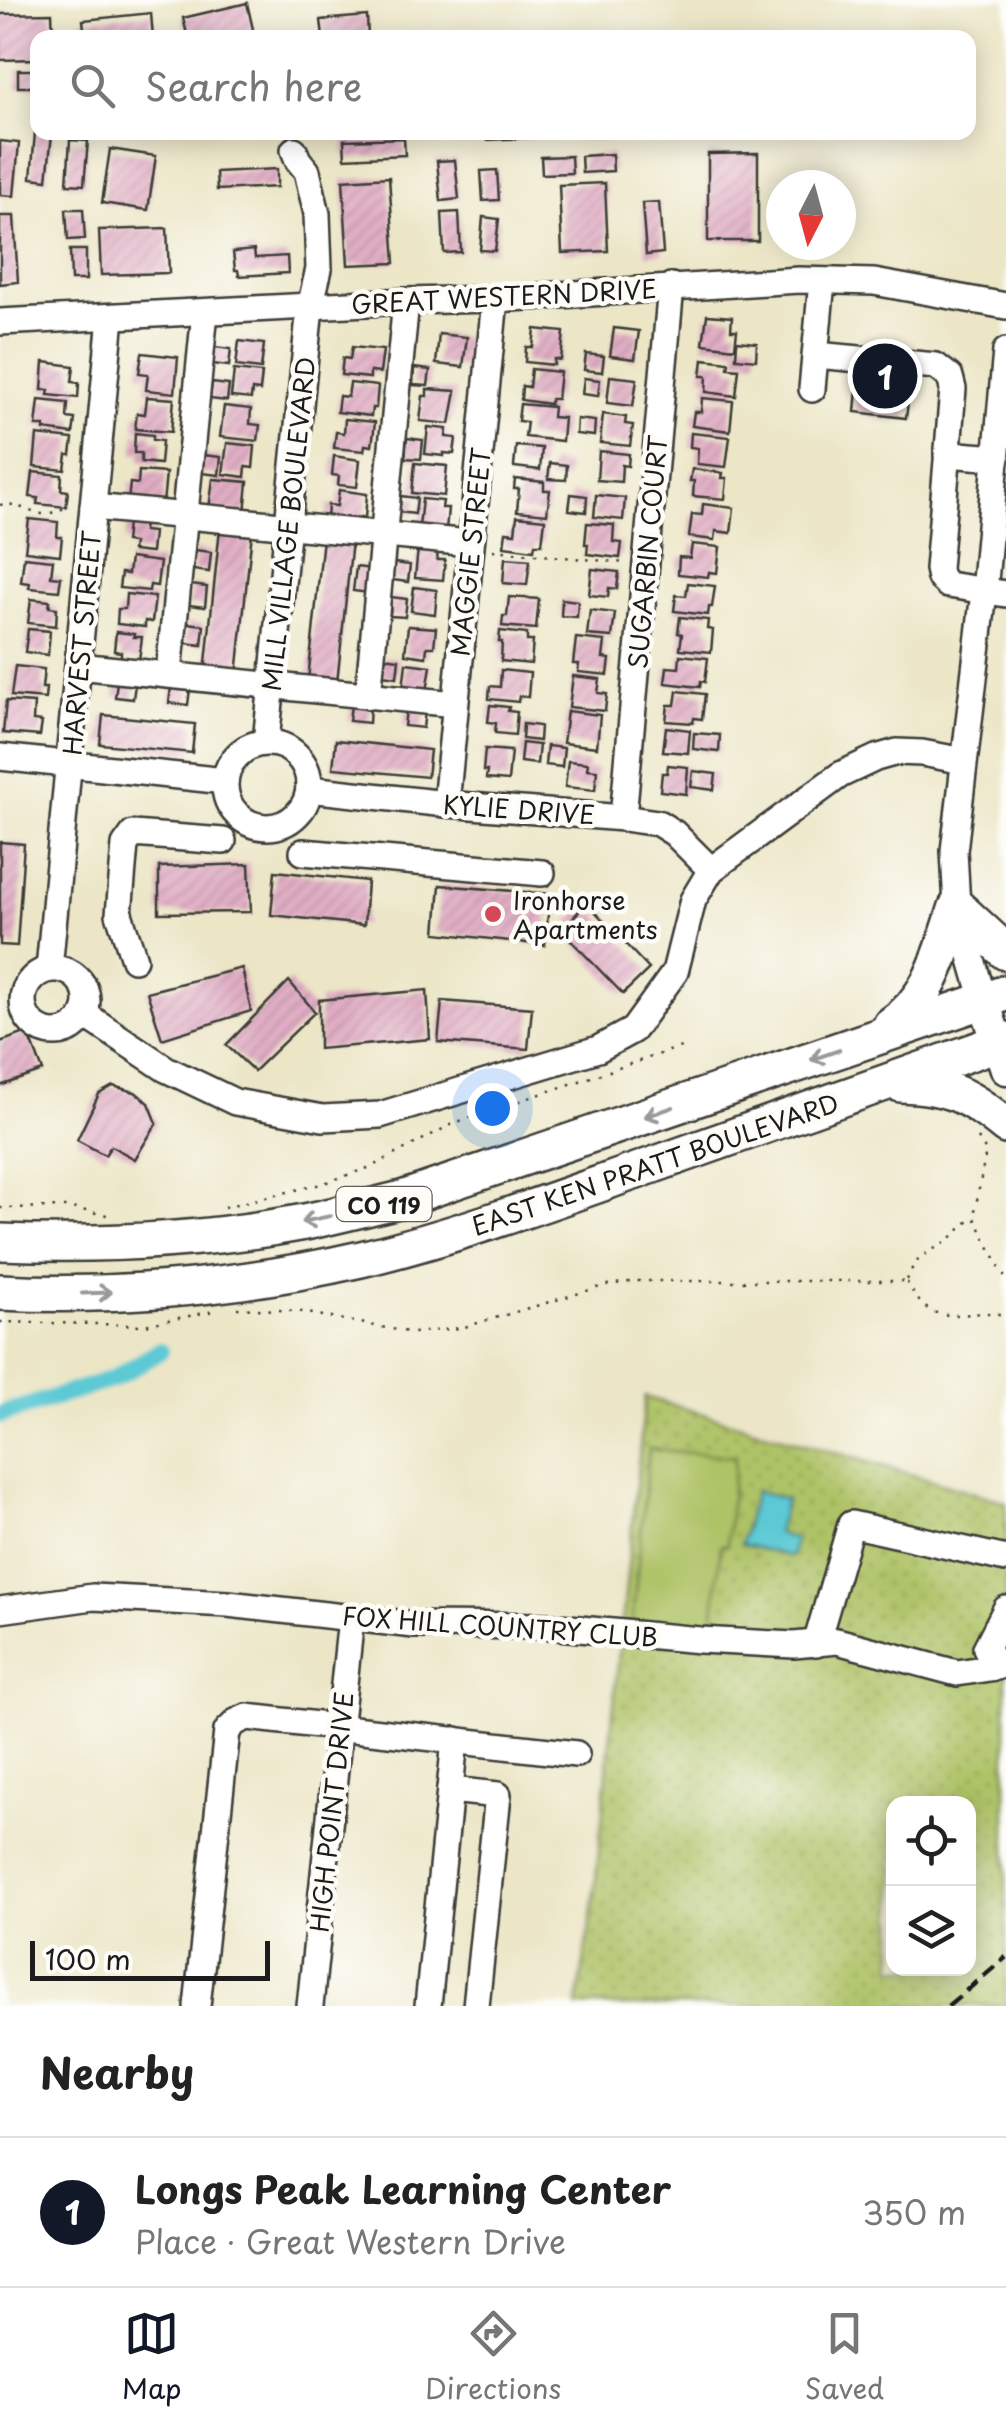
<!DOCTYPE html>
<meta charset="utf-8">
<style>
body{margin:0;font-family:"Playpen Sans",sans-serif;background:#f2f2f2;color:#222}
.controls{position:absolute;right:30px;bottom:30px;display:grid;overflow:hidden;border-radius:20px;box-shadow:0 5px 25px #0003}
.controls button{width:90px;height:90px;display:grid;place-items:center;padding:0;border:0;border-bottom:2px solid #e0e0e0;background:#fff;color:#222;font:50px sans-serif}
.compass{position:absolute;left:766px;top:170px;width:90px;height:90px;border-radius:50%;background:#fff;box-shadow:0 5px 25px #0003;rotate:186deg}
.scale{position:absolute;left:30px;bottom:25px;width:240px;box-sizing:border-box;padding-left:10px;border:5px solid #1c1c1c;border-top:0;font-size:28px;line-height:35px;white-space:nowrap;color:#1c1c1c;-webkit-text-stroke:8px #fdfcf7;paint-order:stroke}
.you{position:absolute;left:492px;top:1108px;width:35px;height:35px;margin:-25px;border:8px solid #fff;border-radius:50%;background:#1a73e8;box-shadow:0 0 0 15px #1a73e833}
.badge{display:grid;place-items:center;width:65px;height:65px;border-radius:50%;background:#111827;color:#fff;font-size:32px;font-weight:700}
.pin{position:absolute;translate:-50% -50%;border:5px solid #fff;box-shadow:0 2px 10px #0006}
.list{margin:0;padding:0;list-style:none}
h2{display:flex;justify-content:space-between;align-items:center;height:130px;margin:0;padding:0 40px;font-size:42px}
h2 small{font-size:32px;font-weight:400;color:#767676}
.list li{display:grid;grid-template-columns:65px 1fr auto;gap:30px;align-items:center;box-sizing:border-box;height:150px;padding:0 40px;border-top:2px solid #e0e0e0}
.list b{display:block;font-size:38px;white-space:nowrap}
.list p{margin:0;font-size:32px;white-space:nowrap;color:#767676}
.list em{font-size:32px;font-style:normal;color:#767676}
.icon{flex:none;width:55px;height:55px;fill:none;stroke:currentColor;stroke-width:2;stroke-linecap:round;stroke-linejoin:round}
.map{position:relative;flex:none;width:1006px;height:2006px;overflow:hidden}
.search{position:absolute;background:#fff;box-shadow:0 5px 25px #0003;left:30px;right:30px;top:30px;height:110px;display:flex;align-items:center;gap:25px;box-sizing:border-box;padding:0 35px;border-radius:20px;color:#767676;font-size:38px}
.sheet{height:280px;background:#fff}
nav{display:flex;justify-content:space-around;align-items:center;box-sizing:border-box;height:140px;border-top:2px solid #e0e0e0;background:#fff;font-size:28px;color:#767676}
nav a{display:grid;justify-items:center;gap:5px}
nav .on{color:#111827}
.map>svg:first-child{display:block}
.grass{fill:url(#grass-dots);stroke:#656f41;stroke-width:2.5;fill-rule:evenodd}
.park{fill:#aec266;stroke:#656f41;stroke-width:2.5}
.water{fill:#5cc9d4;stroke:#3c7278;stroke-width:2.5}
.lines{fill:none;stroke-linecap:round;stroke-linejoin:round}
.canal{stroke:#5cc9d4;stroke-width:18}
.building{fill:url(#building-hatch)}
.minor-casing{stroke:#3b3a36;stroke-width:30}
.major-casing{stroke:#3b3a36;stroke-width:35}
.highway-casing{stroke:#3b3a36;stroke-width:40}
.path{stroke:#3b3a36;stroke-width:2.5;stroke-dasharray:2.5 8;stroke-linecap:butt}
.minor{stroke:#fff;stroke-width:25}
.major{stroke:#fff;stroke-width:30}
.highway{stroke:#fff;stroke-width:35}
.rail{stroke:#1c1c1c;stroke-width:5;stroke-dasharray:15 8;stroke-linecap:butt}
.oneway{stroke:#999}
.poi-dot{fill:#d1495b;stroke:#fdfcf7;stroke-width:4}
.labels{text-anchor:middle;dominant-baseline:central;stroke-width:9;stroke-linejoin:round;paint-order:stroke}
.shield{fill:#fdfcf7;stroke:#605f5e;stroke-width:2.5}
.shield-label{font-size:22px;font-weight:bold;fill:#1c1c1c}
.street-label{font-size:25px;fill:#1c1c1c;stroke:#fdfcf7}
.poi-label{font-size:25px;fill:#1c1c1c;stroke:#fdfcf7;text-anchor:start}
</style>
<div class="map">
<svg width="1006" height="2006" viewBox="0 0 1006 2006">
<defs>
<pattern id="grass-dots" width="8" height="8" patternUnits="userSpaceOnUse" patternTransform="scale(2.5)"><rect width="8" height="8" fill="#aec266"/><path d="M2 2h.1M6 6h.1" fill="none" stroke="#95a658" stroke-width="1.8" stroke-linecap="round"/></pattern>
<pattern id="building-hatch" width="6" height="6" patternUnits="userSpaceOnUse" patternTransform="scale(2.5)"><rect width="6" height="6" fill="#e1aec5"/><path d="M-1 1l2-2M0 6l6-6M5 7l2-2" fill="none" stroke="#c095a9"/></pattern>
</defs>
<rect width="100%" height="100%" fill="#fdfcf7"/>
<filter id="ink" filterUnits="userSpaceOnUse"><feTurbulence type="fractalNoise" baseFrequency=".01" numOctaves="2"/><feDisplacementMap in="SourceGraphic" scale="20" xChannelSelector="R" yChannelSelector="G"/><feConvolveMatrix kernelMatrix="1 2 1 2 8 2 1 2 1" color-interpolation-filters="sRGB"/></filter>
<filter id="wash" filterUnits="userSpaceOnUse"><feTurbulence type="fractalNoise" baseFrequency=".0048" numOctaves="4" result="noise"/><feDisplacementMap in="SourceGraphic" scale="40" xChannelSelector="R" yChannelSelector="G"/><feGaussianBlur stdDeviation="2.25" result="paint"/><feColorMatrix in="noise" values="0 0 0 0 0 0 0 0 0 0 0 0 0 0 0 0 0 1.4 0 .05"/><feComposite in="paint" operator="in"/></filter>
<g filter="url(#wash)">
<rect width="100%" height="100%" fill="#ece6c7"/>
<!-- grass -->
<path class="grass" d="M645,1397L1006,1502V2006H577L594,1899ZM894,1804H968V1968H894Z"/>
<!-- park -->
<polygon class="park" points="649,1449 735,1457 727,1545 721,1545 712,1631 632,1623"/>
<!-- water -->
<polygon class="water" points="755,1491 786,1499 777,1533 795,1539 791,1557 741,1544"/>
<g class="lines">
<!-- canal -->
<polyline class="canal" points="0,1415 113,1379 160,1351"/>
</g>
<g id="blocks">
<!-- building -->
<g class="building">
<polygon points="247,3 255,38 188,38 183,18"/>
<polygon points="52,13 53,38 38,38 38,59 0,60 0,14"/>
<polygon points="151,13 153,38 85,38 83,20"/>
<polygon points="367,16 368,38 323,38 321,20"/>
<rect x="18" y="70" width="20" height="17"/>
<polygon points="487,132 547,132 547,137 487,140"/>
<polygon points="35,133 52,134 47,180 31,178"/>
<polygon points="404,138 405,155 345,158 344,140"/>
<polygon points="70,140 88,141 84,185 67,184"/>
<polygon points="0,141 19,143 14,196 0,195"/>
<polygon points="110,149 156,156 148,210 102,203"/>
<polygon points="758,153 758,241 708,241 708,154"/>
<polygon points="612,154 613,171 582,173 581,156"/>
<polygon points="571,156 572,173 542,174 541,157"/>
<polygon points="455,160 459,199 441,201 437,161"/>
<polygon points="277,169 277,187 217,190 216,172"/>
<polygon points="497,170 499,200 483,201 481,171"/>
<polygon points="389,177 395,263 348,265 343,180"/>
<polygon points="605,183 608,251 562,253 559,185"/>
<polygon points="659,202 663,253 646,255 642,203"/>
<polygon points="66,209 83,209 85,239 68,240"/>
<polygon points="459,212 461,252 444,253 442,213"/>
<polygon points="0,216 14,216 18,282 0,284"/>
<polygon points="483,217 499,219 495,251 480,250"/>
<polygon points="167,228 169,273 101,275 99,230"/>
<polygon points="70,250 86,250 86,280 71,280"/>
<polygon points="254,250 255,258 287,256 288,273 239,276 238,270 235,270 233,252"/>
<polygon points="707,315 732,317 731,330 737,330 735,348 703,344"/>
<polygon points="614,328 639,331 635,359 610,356"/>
<polygon points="535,329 564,332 561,360 554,359 554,365 525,362 526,347 533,347"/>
<polygon points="439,334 467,337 463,367 436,364"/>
<polygon points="239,341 264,344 261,369 236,366"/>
<polygon points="737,341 757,343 756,360 736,358"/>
<polygon points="214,347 231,349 229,366 212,364"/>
<polygon points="352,347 383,350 380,373 370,372 370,378 341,375 343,358 350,359"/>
<polygon points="142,353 178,357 175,393 146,390 148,374 139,373"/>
<polygon points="586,354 604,356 602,372 584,370"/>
<polygon points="703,359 729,362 728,368 739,369 736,396 706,392 707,376 701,376"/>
<polygon points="877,361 896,363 893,394 909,395 906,418 855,412 857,390 874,392"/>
<polygon points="44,362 74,366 72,382 79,383 78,398 48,395 49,390 42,390"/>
<polygon points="414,368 430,370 428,386 413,385"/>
<polygon points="531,369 560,372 557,399 551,399 550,404 521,400 522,386 529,387"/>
<polygon points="234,370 262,373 260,391 252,390 251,399 231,397"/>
<polygon points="610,376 637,379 633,406 607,403"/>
<polygon points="584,378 600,380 598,396 582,394"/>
<polygon points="212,383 229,385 227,401 210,399"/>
<polygon points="350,383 378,386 376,408 372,408 371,416 337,412 339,396 348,397"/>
<polygon points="427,389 456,391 450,424 420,421 423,396 427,396"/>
<polygon points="147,397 174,399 171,432 135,429 137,413 145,414"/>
<polygon points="702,398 733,401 730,431 692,426 694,412 701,412"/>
<polygon points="39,400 68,403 67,418 75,419 73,434 44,430 44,426 36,426"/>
<polygon points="520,404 553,407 552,417 564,418 562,441 525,437 527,422 518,421"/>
<polygon points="224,406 251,409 250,424 260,425 258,441 220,437"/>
<polygon points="603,414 626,417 625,424 633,425 630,446 600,443"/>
<polygon points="345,419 375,422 372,446 365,445 364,451 334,448 336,432 344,433"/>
<polygon points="577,419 595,421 594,436 576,434"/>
<polygon points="428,427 447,429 446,437 456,438 454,454 444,453 444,456 425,454"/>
<polygon points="135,433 153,435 153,440 162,441 160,464 141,462 141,453 134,453"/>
<polygon points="691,433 730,437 726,467 697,464 698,448 690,447"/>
<polygon points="37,435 73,439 71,455 67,455 65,470 34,467"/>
<polygon points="407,438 423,440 421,459 405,458"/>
<polygon points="227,443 255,446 253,468 246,467 245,477 223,474"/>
<polygon points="516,446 542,448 540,470 514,467"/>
<polygon points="599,451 629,454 628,466 622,465 621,482 597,480"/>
<polygon points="203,455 221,457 219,475 201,473"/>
<polygon points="334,456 360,460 357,487 338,485 339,476 332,475"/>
<polygon points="415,463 447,466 444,496 412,493"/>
<polygon points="550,463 567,465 566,480 548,479"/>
<polygon points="692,469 723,473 722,478 727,478 725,499 693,496 694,481 690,481"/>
<polygon points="139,471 166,473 163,504 128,501 130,483 138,484"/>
<polygon points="33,472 62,475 61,490 68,491 66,507 37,504 38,498 30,497"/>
<polygon points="213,479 248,482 245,513 209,509"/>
<polygon points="515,479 544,482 544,490 550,490 547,514 517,511 519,489 514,489"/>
<polygon points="339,490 367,494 365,518 361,517 360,524 327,520 328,505 337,506"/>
<polygon points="571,494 587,496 586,512 569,510"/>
<polygon points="596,495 625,498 623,520 594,517"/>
<polygon points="401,496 417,498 415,514 399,512"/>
<polygon points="422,499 443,501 442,508 448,508 446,530 419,527"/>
<polygon points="703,504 734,508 731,533 716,531 715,540 689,537 692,514 702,515"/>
<polygon points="517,516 545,519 542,544 535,544 534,550 504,546 506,532 515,533"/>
<polygon points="29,519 58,522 57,537 62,537 60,555 25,551"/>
<polygon points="127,523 144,524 143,531 153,532 151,553 132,551 133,543 125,542"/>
<polygon points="587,523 614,525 613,542 622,543 620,558 587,554 588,544 585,544"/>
<polygon points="220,528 252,532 237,675 205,672"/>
<polygon points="323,538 352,541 337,683 308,680"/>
<polygon points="692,544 720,547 717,573 709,572 708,577 678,574 679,557 690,558"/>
<polygon points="418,548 438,551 437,560 445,560 443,580 415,578"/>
<polygon points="195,550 211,552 209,572 193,570"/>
<polygon points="24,557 53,560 51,576 61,577 59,591 29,588 30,583 21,582"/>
<polygon points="130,558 160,562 157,586 150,585 149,591 119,588 121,573 128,574"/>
<polygon points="505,558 530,560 527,585 503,583"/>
<polygon points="394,563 410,565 408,582 392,580"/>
<polygon points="356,567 372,569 370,593 353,591"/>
<polygon points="592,569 619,572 617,589 609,588 608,597 589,595"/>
<polygon points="688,583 715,586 712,607 709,607 708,615 674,611 676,595 686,596"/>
<polygon points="191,585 207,587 205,607 189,605"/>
<polygon points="414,587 437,590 435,614 411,611"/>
<polygon points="126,594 155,597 152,622 145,621 145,627 117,624 118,609 125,609"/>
<polygon points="391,597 407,599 405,617 390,616"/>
<polygon points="509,597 539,599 536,629 502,626 503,616 507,616"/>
<polygon points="31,599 50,601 49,607 57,608 56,626 28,623"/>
<polygon points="562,599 578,601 577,617 561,616"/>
<polygon points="590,610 615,613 612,637 587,635"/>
<polygon points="680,617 708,620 707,629 713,630 711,652 680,649 682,634 678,633"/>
<polygon points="187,623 204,625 202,645 185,643"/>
<polygon points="408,626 436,628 434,647 427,647 426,657 405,654"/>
<polygon points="28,629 50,631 48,655 25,652"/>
<polygon points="500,631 527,634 527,641 533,641 531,664 501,661 502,642 499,642"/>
<polygon points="116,632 134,634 133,637 142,637 139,660 121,658 121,652 114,651"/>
<polygon points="576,638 605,641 603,658 610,659 608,675 578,672 579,664 573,664"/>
<polygon points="680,655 708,658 705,682 701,681 700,687 665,683 667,667 679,668"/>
<polygon points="384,657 399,659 397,677 382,675"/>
<polygon points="406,663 431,666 427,691 403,688"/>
<polygon points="15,666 44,669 42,688 46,688 45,699 11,696"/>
<polygon points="501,670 530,673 528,697 519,696 518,702 489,699 490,686 500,687"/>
<polygon points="573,676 600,679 598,693 607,694 605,711 569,707"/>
<polygon points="117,682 135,684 133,699 115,697"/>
<polygon points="171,687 190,689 188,705 169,703"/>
<polygon points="677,691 705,694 702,719 694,718 693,723 666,721 668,705 675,705"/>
<polygon points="6,701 34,703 33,721 42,722 40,736 3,733"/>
<polygon points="351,705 370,707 369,723 349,721"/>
<polygon points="490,705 509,707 508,711 517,712 515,735 495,733 496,723 488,722"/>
<polygon points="406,710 425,712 423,728 404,726"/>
<polygon points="567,711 600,715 597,747 563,743"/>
<polygon points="103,715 195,724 192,753 100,744"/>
<polygon points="523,724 540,726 539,741 522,739"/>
<polygon points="666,727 690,730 688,753 663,751"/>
<polygon points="694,733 720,735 719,752 693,749"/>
<polygon points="336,740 430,750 427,777 333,768"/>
<polygon points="522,743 539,745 537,764 520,762"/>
<polygon points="547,746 564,748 562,767 545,765"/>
<polygon points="485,749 511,751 508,781 486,779 487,771 483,771"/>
<polygon points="568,761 588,763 587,769 597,770 595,790 565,787"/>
<polygon points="668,765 688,767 686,794 660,791 662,773 667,773"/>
<polygon points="693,771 716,774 714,790 691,787"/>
<polygon points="0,842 24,844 17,946 0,945"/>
<polygon points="249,864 251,912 159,913 159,867"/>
<polygon points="275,871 367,881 364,925 271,915"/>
<polygon points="440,885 550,894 545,945 436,933"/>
<polygon points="587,903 649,969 623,994 561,930"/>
<polygon points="242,968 251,1011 162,1039 147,992"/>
<polygon points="289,981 315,1012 254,1071 226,1045"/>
<polygon points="427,990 430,1039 319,1049 319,1000"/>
<polygon points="442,1001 532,1008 528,1049 438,1042"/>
<polygon points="28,1032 43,1071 0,1086 0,1042"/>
<polygon points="113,1086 135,1092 149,1103 157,1123 135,1159 111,1146 105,1155 77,1140 99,1094"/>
</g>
</g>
</g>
<g filter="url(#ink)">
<use href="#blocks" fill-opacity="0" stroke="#3b3a36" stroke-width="2.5"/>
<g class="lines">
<defs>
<g id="minor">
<polyline points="0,322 406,301 495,299 799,280 874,282 1006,306"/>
<polyline points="816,355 936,366 950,377 953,389 938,569 940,578 948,585 1006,594"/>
<polyline points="812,389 822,281"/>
<polyline points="947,454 997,458"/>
<polyline points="93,507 470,543"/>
<polyline points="78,666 455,704"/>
<polyline points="169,673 205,312"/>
<polyline points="368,696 406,301"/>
<polyline points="266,742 310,307 319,269 317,214 307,171 298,160 294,150"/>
<circle cx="267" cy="785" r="42"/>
<polyline points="0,757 225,781"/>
<polyline points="309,789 446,804 623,818 658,823 674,833 711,870"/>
<polyline points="446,804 495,299"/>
<polyline points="623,818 671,286"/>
<polyline points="303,852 542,873"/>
<polyline points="134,959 119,914 125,845 133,834 223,841"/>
<circle cx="55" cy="1001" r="32"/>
<polyline points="49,969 111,317"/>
<polyline points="984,1001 957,907 954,851 984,592 1006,351"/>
<polyline points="84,1014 166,1069 235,1102 323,1118 380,1115 598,1049 633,1030 675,972 693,900 711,870 840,775 876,758 897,752 922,753 964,761"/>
<polyline points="1006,1609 986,1648 996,1667 1006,1662"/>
<polyline points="0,1610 93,1597 228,1604 414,1625 547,1626 700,1640 794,1645 837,1641 957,1673 996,1667"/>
<polyline points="816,1644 851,1524 1006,1559"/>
<polyline points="450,1790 498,1795 476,2006"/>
<polyline points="197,2006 227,1731 236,1722 247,1717 576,1754"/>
<polyline points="310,2006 351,1618"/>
<polyline points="428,2006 455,1740"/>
</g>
<polyline id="major" points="984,1001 1006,1069"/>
<g id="highway">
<path d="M891,1025C932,998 942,951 957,907L1006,952"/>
<path d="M901,1084C950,1086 968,1095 1006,1126"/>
<path d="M0,1242C102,1246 205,1241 305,1222C338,1215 370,1207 402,1199L1006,993"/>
<path d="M0,1292C121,1298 243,1286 361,1259C461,1235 559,1198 656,1164C773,1123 890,1082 1006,1040"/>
</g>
</defs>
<!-- minor casing -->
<use href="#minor" class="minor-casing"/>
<!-- major casing -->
<use href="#major" class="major-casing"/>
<!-- highway casing -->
<use href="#highway" class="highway-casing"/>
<!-- path -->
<g class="path">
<path d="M0,505C17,501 28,514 44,514C53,514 60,508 70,508"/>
<polyline points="493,550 625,563"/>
<polyline points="978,1138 986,1151 974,1216 1006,1280"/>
<polyline points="224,1207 321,1184 371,1167 454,1123 684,1046"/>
<polyline points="0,1208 66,1207 112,1216"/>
<path d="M907,1280C917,1253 927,1255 947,1241C956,1234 964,1225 972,1218"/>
<path d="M907,1282C911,1289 915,1297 921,1303C943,1327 979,1306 1006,1316"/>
<polyline points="237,1308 297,1311 413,1333 461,1328 607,1285 636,1281 906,1281"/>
<polyline points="0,1322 144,1325 214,1311"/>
</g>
<!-- minor -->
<use href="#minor" class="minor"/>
<!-- major -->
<use href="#major" class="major"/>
<!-- highway -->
<use href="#highway" class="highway"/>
<!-- rail -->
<polyline class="rail" points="948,2006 1006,1957"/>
</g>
<!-- one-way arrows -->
<defs><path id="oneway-shaft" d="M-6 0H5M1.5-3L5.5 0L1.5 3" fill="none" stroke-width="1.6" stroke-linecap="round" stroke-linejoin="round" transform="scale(2.5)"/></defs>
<g class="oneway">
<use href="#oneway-shaft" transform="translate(825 1055) rotate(161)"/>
<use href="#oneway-shaft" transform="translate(659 1112) rotate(161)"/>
<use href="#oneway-shaft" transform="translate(316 1219) rotate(168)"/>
<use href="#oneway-shaft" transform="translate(97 1293) rotate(-2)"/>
</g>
</g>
<!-- markers -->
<circle class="poi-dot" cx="493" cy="914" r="10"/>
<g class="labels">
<!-- shield labels -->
<rect class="shield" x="336.5" y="1187" width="95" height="34" rx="8"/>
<g class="shield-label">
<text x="384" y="1204">CO 119</text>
</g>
<!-- street labels -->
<g class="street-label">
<text transform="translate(504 296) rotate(-3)">GREAT WESTERN DRIVE</text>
<text transform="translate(288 524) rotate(-84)">MILL VILLAGE BOULEVARD</text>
<text transform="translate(470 552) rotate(-84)">MAGGIE STREET</text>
<text transform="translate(647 552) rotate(-85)">SUGARBIN COURT</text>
<text transform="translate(81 643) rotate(-85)">HARVEST STREET</text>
<text transform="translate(519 809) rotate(4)">KYLIE DRIVE</text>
<text transform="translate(655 1164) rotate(-19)">EAST KEN PRATT BOULEVARD</text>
<text transform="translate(500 1626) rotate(4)">FOX HILL COUNTRY CLUB</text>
<text transform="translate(331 1812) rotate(-84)">HIGH POINT DRIVE</text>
</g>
<!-- poi labels -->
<g class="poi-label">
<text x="513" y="900">Ironhorse<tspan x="513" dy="29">Apartments</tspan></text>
</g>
</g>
</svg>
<div class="controls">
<button><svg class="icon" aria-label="locate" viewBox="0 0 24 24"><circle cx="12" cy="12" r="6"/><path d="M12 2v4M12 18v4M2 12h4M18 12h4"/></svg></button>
<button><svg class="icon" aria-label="layers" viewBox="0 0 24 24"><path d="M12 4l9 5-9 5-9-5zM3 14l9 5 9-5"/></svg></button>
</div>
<svg class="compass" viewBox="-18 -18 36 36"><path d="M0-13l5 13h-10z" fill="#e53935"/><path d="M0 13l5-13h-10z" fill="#767676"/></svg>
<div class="scale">100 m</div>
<div class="you"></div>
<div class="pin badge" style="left:885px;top:376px">1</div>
<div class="search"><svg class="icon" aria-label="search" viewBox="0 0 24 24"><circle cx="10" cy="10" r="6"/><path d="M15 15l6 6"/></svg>Search here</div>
</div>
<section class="sheet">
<h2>Nearby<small></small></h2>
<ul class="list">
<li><span class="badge">1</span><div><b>Longs Peak Learning Center</b><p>Place · Great Western Drive</p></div><em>350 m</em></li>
</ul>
</section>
<nav>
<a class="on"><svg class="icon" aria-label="map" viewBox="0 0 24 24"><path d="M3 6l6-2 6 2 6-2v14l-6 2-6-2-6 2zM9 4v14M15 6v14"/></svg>Map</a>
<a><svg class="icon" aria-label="directions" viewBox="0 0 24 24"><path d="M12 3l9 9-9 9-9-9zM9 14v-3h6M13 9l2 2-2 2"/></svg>Directions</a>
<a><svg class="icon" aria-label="saved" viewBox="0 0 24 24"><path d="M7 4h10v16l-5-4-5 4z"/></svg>Saved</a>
</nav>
